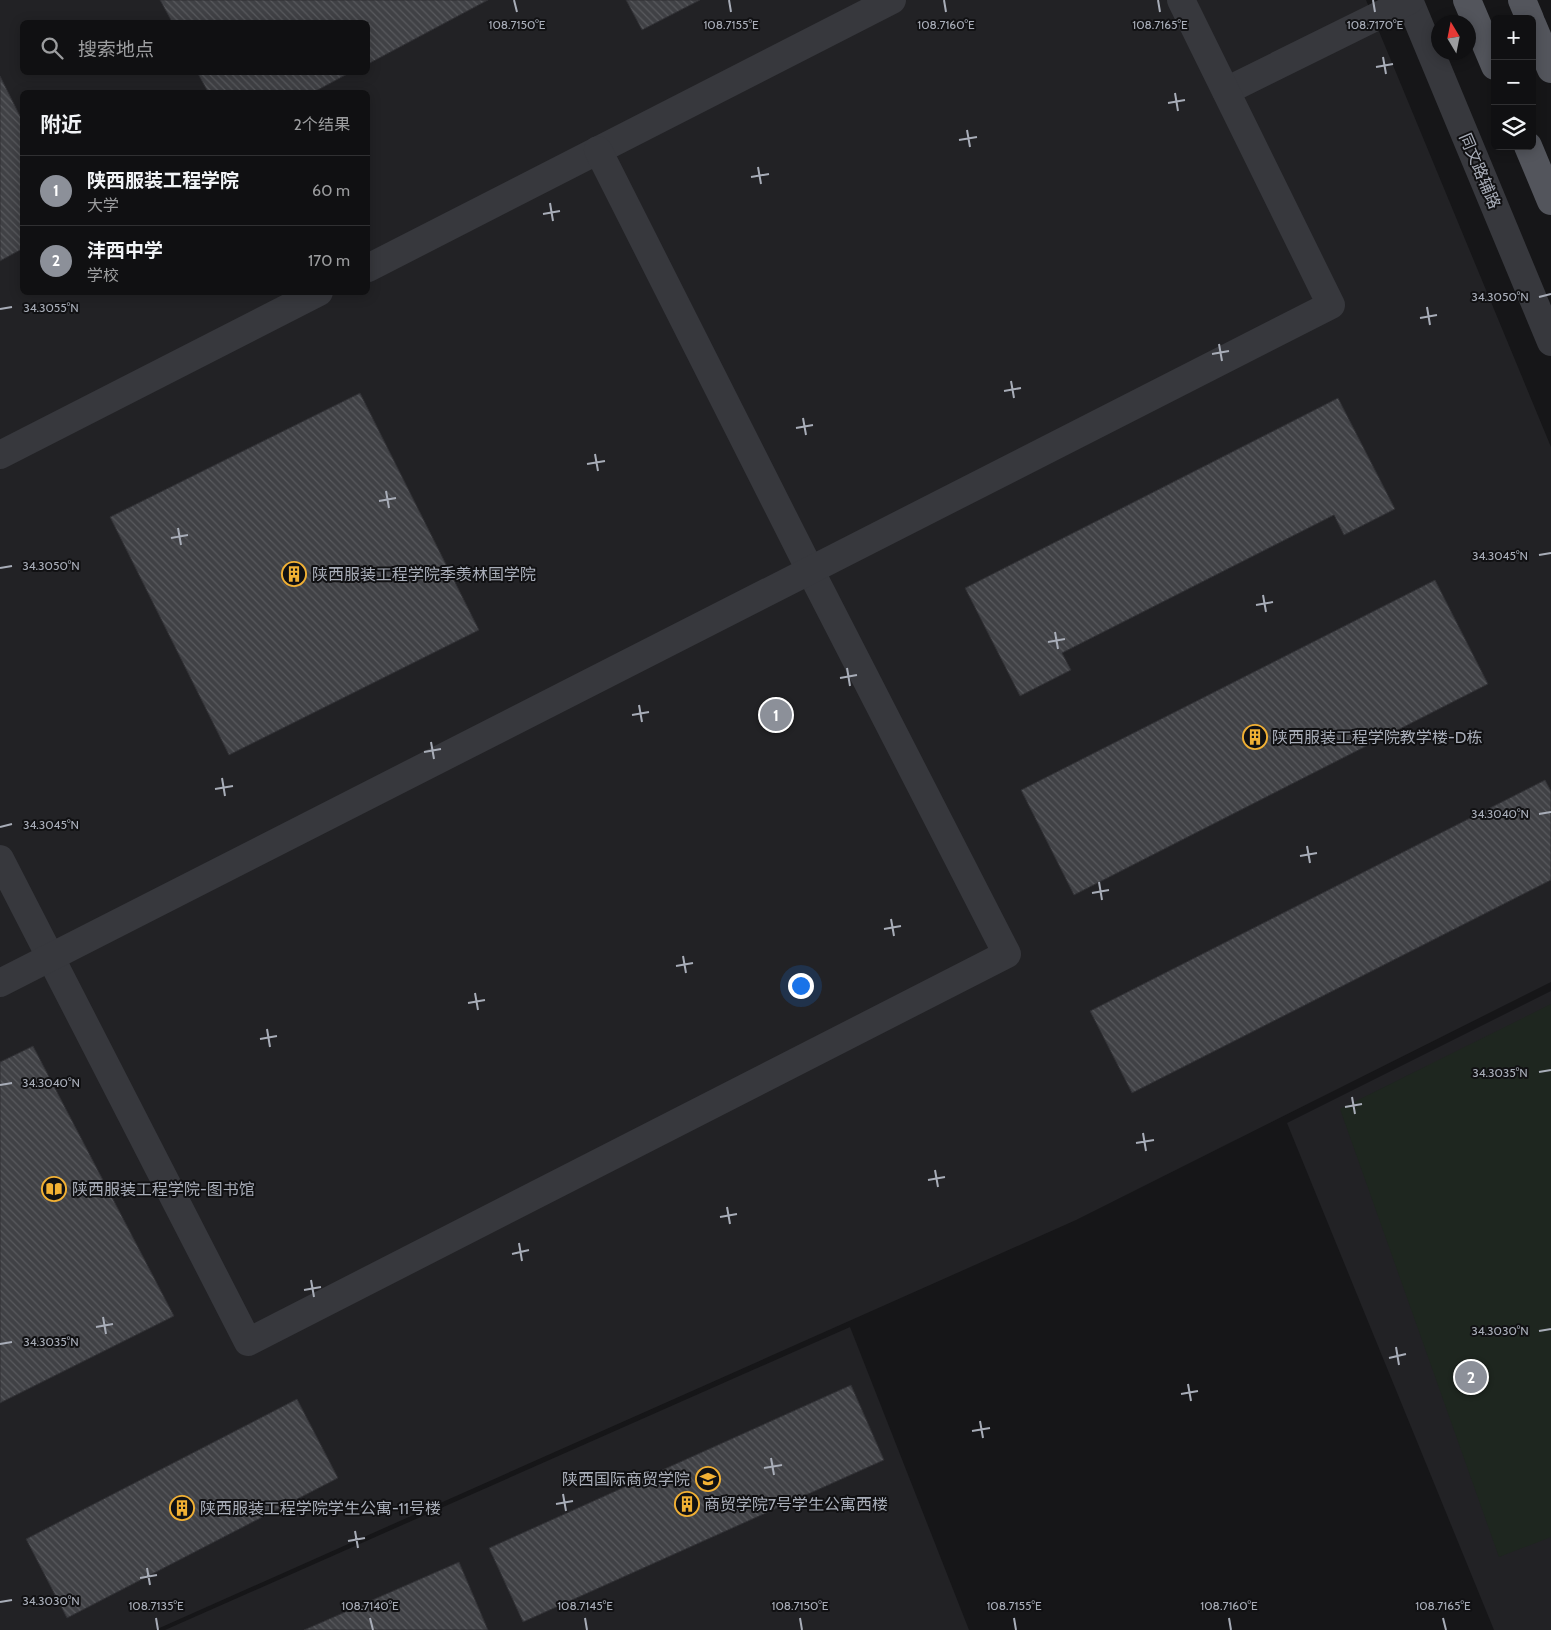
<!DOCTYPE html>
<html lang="zh">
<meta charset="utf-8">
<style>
body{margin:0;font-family:Cabin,"Noto Sans SC",sans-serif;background:#1e1e20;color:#f1f3f6}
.controls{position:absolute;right:15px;top:15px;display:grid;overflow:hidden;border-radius:8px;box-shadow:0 2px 12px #0003}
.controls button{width:45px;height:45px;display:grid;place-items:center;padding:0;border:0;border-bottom:1px solid #303032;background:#101012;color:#f1f3f6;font:25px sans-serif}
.compass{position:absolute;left:1431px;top:15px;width:45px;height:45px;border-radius:50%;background:#101012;box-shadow:0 2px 12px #0003;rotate:350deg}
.you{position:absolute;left:800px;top:985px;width:18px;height:18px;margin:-12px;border:4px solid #fff;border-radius:50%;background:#1a73e8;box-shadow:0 0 0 8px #1a73e833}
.badge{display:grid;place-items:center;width:32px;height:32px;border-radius:50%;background:#8c9099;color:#fff;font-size:16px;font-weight:700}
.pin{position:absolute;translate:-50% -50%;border:2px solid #fff;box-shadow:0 1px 5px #0006}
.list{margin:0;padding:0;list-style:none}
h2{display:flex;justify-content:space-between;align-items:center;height:65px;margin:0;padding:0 20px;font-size:21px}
h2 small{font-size:16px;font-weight:400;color:#9c9d9f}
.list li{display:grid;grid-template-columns:32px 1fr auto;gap:15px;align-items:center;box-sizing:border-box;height:70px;padding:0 20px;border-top:1px solid #303032}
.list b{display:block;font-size:19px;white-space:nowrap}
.list p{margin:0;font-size:16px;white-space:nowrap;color:#9c9d9f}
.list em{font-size:16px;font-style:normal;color:#9c9d9f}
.icon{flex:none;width:28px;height:28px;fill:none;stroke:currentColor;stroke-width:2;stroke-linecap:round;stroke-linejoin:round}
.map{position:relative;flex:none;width:1551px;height:1630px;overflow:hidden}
.search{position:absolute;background:#101012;box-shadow:0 2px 12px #0003;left:20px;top:20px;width:350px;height:55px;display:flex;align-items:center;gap:12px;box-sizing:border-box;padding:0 18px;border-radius:8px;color:#9c9d9f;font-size:19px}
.panel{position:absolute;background:#101012;box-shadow:0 2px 12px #0003;left:20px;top:90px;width:350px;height:205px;border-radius:8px}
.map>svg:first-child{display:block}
.built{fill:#222225;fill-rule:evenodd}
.park{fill:#1e261f}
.building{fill:url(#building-back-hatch);stroke:#303034}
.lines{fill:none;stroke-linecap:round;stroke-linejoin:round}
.minor{stroke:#37383d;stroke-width:28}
.major{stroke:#53555c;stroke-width:28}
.ticks{fill:none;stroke:#a8adb8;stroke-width:2}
.labels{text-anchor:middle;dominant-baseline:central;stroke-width:4;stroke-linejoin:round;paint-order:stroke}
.street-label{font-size:16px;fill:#a8adb8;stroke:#111113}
.poi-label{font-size:16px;fill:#a8adb8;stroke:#111113;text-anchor:start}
.ticks-label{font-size:12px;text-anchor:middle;fill:#a8adb8;stroke:#111113;stroke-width:4;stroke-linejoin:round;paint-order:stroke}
</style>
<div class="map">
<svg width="1551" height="1630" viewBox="0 0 1551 1630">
<defs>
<pattern id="building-back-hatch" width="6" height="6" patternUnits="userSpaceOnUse" patternTransform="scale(1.25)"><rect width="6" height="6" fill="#404145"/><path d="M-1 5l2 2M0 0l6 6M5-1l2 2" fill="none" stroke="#595a5e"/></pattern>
</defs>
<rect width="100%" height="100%" fill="#161618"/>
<!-- built -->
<g class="built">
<path d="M0,0H1366L1551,447V982L1076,1220L155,1630H0ZM22,22H368V72H22ZM22,92H368V292H22Z"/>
<polygon points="1551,991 1551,1630 1494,1630 1287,1123"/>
<polygon points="850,1327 969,1630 165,1630"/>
</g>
<!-- park -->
<polygon class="park" points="1551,1004 1551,1537 1499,1557 1340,1109"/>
<!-- building -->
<g class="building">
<polygon points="160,0 488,0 368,64 368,22 172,22"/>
<polygon points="626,0 700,0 642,30"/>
<polygon points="197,72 351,72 314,92 208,92"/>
<polygon points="0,76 22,120 22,249 0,261"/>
<polygon points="360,393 479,630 229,755 110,517"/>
<polygon points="1338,398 1395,509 1344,535 1334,515 1062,653 1071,670 1020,696 965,588"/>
<polygon points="1435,580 1488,684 1074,895 1021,790"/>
<polygon points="1545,780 1551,791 1551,880 1132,1093 1090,1011"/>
<polygon points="33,1046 174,1316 0,1403 0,1062"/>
<polygon points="851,1385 884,1460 523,1622 489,1548"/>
<polygon points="297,1399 338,1478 67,1618 26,1539"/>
<polygon points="459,1562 488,1630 304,1630"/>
</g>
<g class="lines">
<!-- minor -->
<g class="minor">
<polyline points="1409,0 1551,342"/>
<polyline points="1226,91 1410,0"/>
<polyline points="368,268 892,0"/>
<polyline points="0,455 319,292"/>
<polyline points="0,859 248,1342 1007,954 810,570 598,150"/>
<polyline points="0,983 1331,305 1181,0"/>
</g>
<!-- major -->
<g class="major">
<polyline points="1467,0 1495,66"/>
<polyline points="1522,0 1530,19"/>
<polyline points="1532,24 1551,69"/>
<polyline points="1528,146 1551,201"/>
</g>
</g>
<!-- ticks -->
<path class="ticks" d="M514,0L517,12M729,0L731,12M944,0L946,12M1158,0L1160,12M1373,0L1375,12M1383,57L1386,74M1376,67L1393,64M1175,93L1178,111M1168,103L1185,100M967,130L970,147M959,140L977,137M758,167L761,184M751,177L769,174M550,203L553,221M543,214L560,211M1539,297L1551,294M1427,307L1430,325M0,309L12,307M1420,318L1437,315M1219,344L1222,361M1212,354L1229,351M1011,381L1014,398M1004,391L1021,388M803,418L806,435M796,428L813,425M595,454L598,471M587,464L605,461M386,491L389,508M379,501L396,498M178,528L181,545M171,538L188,535M1539,555L1551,553M0,568L12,566M1263,595L1266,612M1256,605L1273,602M1055,632L1058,649M1048,642L1065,639M847,668L850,686M840,678L857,675M639,705L642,722M632,715L649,712M431,742L434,759M424,752L441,749M222,778L225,796M215,789L233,786M1539,814L1551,812M0,827L12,824M1307,846L1310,863M1300,856L1317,853M1099,882L1102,900M1092,893L1109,890M891,919L894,936M884,929L901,926M683,956L686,973M676,966L693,963M475,993L478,1010M468,1003L485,1000M267,1029L270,1047M260,1039L277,1036M1539,1072L1551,1070M0,1085L12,1083M1352,1097L1355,1114M1345,1107L1362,1104M1143,1133L1146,1151M1136,1143L1154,1140M935,1170L938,1187M928,1180L945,1177M727,1207L730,1224M720,1217L737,1214M519,1243L522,1261M512,1254L529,1250M311,1280L314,1297M304,1290L321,1287M103,1317L106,1334M96,1327L113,1324M1539,1331L1551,1329M0,1344L12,1342M1396,1347L1399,1365M1389,1358L1406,1354M1188,1384L1191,1401M1181,1394L1198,1391M980,1421L983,1438M972,1431L990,1428M771,1458L774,1475M764,1468L782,1465M563,1494L566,1511M556,1504L573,1501M355,1531L358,1548M348,1541L365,1538M147,1568L150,1585M140,1578L157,1575M0,1602L12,1600M156,1618L158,1630M370,1618L373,1630M585,1618L587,1630M800,1618L802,1630M1014,1618L1016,1630M1229,1618L1231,1630M1443,1618L1446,1630"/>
<!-- icons -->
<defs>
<symbol id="building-ring" viewBox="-11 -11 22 22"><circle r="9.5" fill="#111113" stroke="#f2b134" stroke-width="1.5"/><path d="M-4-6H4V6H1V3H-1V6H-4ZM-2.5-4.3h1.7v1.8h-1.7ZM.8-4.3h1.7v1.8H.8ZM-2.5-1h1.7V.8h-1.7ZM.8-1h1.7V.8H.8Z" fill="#f2b134"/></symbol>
<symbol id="library-ring" viewBox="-11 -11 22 22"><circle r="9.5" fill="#111113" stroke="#f2b134" stroke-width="1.5"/><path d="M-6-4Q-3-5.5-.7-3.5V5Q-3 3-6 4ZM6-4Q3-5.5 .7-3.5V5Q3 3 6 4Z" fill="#f2b134"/></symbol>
<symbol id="university-ring" viewBox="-11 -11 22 22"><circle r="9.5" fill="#111113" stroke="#f2b134" stroke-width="1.5"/><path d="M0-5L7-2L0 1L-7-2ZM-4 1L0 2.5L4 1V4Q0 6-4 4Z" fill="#f2b134"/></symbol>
</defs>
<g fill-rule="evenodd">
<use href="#building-ring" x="280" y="560" width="28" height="28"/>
<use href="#building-ring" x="1241" y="723" width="28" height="28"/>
<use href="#library-ring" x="40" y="1175" width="28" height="28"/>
<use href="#university-ring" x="694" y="1465" width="28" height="28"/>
<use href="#building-ring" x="673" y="1490" width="28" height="28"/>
<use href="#building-ring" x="168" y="1494" width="28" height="28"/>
</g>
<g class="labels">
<!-- street labels -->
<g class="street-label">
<text transform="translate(1480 171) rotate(67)">同文路辅路</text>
</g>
<!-- poi labels -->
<g class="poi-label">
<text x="312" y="574">陕西服装工程学院季羡林国学院</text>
<text x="1272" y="737">陕西服装工程学院教学楼-D栋</text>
<text x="72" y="1189">陕西服装工程学院-图书馆</text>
<text x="690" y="1479" text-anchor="end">陕西国际商贸学院</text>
<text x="704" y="1504">商贸学院7号学生公寓西楼</text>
<text x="200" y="1508">陕西服装工程学院学生公寓-11号楼</text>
</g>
</g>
<g class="ticks-label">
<text x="1375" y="29">108.7170°E</text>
<text x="517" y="29">108.7150°E</text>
<text x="731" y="29">108.7155°E</text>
<text x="946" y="29">108.7160°E</text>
<text x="1160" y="29">108.7165°E</text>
<text x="1500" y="301">34.3050°N</text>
<text x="51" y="312">34.3055°N</text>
<text x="1500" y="560">34.3045°N</text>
<text x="51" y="570">34.3050°N</text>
<text x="1500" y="818">34.3040°N</text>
<text x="51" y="829">34.3045°N</text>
<text x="1500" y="1077">34.3035°N</text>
<text x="51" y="1087">34.3040°N</text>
<text x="1500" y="1335">34.3030°N</text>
<text x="51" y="1346">34.3035°N</text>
<text x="51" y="1605">34.3030°N</text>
<text x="156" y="1610">108.7135°E</text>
<text x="370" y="1610">108.7140°E</text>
<text x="585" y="1610">108.7145°E</text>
<text x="800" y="1610">108.7150°E</text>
<text x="1014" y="1610">108.7155°E</text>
<text x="1229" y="1610">108.7160°E</text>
<text x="1443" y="1610">108.7165°E</text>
</g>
</svg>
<div class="controls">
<button>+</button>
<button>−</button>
<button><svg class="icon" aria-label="layers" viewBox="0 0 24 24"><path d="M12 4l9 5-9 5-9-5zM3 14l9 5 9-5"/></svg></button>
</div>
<svg class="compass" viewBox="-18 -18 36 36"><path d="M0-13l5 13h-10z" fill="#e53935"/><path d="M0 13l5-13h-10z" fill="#9c9d9f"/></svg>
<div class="you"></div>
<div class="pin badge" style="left:776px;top:715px">1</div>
<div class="pin badge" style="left:1471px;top:1377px">2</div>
<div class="search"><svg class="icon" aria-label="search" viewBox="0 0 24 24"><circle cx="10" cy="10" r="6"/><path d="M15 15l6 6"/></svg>搜索地点</div>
<section class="panel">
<h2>附近<small>2个结果</small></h2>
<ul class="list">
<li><span class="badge">1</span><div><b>陕西服装工程学院</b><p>大学</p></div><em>60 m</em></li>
<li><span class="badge">2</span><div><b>沣西中学</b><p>学校</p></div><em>170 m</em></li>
</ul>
</section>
</div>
